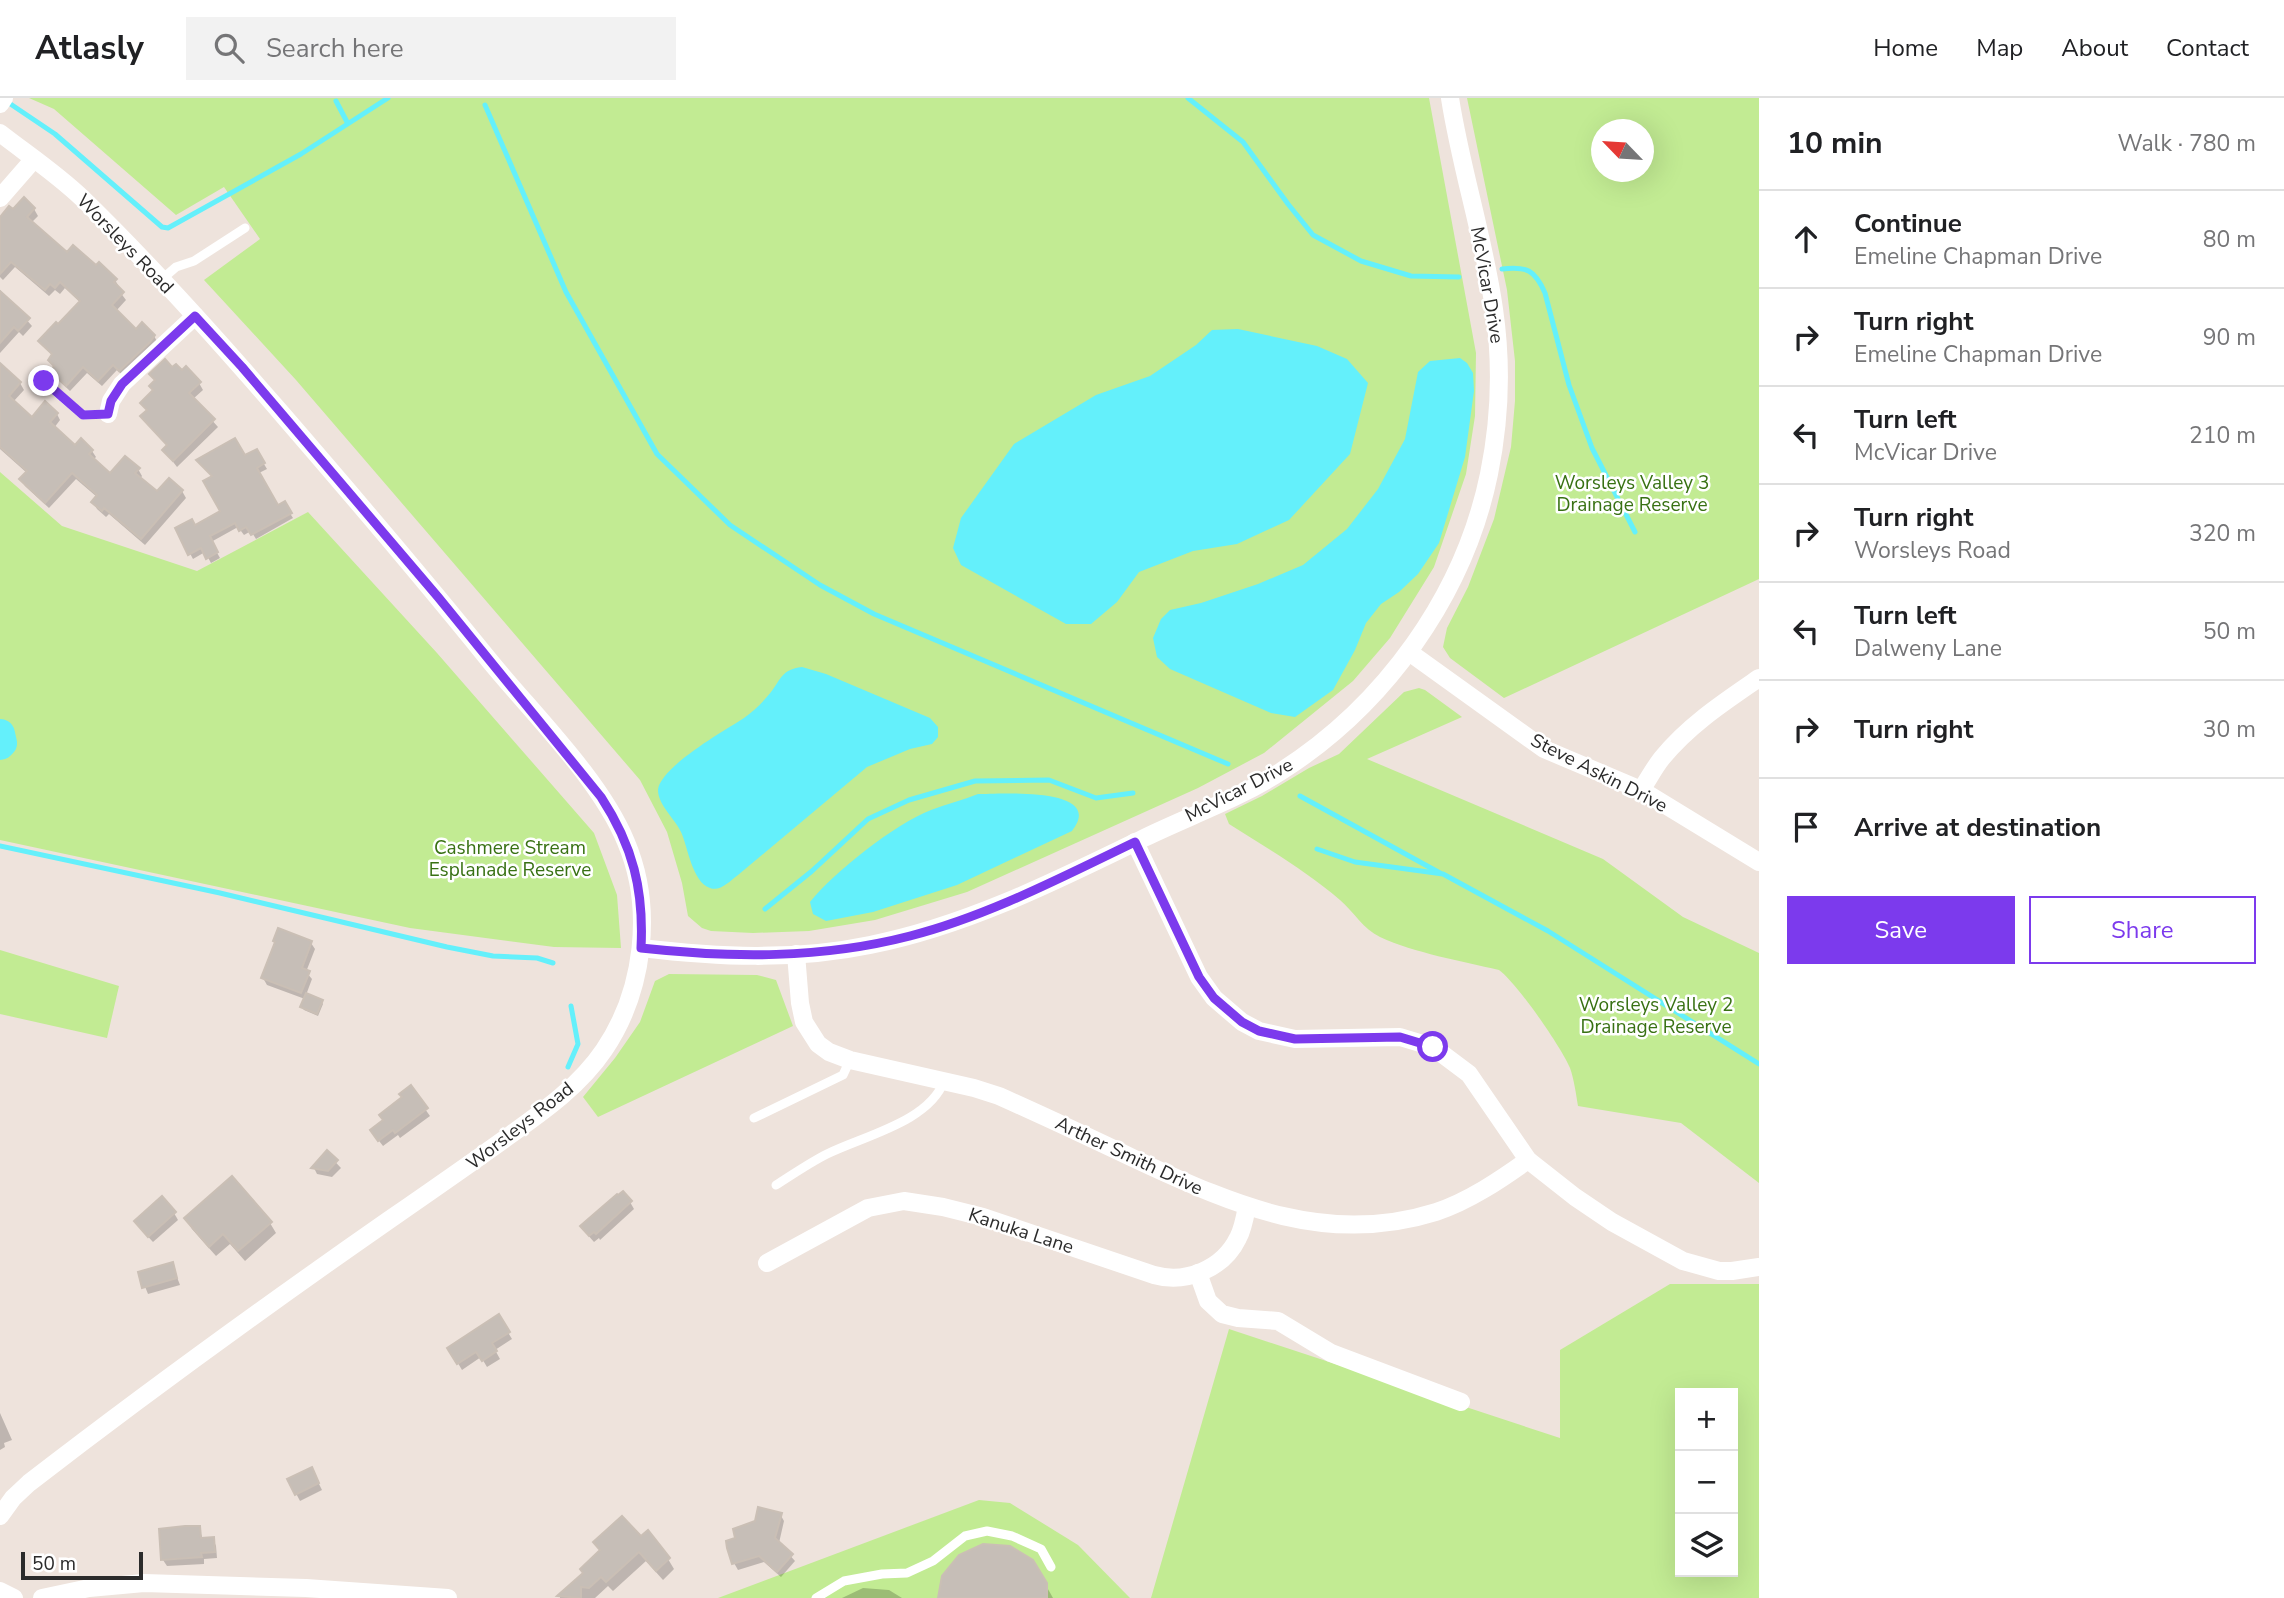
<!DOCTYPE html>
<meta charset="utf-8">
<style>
body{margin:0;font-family:"Nunito Sans",sans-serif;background:#f2f2f2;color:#202124}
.controls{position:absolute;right:21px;bottom:21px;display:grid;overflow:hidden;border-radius:0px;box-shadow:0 7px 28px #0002}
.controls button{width:63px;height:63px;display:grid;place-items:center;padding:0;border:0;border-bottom:2px solid #e0e0e0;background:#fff;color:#202124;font:35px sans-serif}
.compass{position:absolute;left:1591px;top:21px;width:63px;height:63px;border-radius:50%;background:#fff;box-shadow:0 7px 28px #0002;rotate:295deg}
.scale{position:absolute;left:21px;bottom:18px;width:122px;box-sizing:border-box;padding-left:7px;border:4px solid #2b2b2b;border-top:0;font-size:19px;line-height:24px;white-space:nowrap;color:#2b2b2b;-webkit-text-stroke:5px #fff;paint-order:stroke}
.stop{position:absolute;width:21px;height:21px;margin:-16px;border:5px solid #7c3aed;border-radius:50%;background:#fff}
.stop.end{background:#7c3aed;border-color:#fff;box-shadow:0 2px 7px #0008}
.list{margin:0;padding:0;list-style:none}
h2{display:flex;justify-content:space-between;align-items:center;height:91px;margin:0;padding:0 28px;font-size:30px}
h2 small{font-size:23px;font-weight:400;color:#757577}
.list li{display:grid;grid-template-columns:46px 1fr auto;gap:21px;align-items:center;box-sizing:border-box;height:98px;padding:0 28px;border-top:2px solid #e0e0e0}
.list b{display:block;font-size:26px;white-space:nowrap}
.list p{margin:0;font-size:23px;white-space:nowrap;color:#757577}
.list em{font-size:23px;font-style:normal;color:#757577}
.actions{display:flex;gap:14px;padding:21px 28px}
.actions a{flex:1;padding:16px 0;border:2px solid #7c3aed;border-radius:0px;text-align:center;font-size:24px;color:#7c3aed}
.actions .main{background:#7c3aed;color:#fff}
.icon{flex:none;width:38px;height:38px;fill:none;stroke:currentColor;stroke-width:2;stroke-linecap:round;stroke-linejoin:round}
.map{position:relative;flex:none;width:1759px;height:1500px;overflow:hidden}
header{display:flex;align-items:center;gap:42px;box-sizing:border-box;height:98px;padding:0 35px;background:#fff;border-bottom:2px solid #e0e0e0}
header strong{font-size:33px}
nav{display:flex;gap:38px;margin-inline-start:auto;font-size:24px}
.search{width:490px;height:63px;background:#f2f2f2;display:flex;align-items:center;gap:18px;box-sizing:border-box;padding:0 24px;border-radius:0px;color:#757577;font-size:26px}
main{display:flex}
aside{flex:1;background:#fff}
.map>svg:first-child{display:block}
.green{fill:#c2eb93;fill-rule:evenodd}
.water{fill:#64f0fb}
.shadow{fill:#0003}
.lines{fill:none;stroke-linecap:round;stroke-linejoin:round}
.stream{stroke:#64f0fb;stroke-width:5}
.river{stroke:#64f0fb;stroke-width:30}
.building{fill:#c6beb7;stroke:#cabfb5;stroke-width:2}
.service{stroke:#fff;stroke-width:9}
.minor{stroke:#fff;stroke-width:18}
.route{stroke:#7c3aed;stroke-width:9}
.labels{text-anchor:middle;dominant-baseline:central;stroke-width:5;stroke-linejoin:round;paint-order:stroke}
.street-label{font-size:19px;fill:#2b2b2b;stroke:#fff}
.park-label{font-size:19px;fill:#387113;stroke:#fff}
</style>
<header>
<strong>Atlasly</strong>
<div class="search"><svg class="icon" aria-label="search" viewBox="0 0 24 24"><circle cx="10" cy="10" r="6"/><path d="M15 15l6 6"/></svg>Search here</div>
<nav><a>Home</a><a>Map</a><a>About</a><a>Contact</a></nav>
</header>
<main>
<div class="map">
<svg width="1759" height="1500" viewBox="0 0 1759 1500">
<rect width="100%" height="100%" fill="#eee3dc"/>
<!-- green -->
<g class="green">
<polygon points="29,0 1429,0 1476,255 1475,318 1466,376 1434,469 1390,540 1353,583 1264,655 1198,690 967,794 875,822 809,833 753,835 711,833 702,830 688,818 682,785 667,734 640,682 296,282 204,182 260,141 224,89 176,117 54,11"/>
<path d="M1467,0H1759V481L1504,600L1450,560L1443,549L1447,530L1468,489L1494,421L1511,349L1515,303V263L1507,192ZM1602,32H1644V74H1602Z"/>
<polygon points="0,374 62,428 197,473 308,414 437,555 594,735 617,797 621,850 554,849 410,830 0,742 0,647 2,645 0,636"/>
<path d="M1419,590L1425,592L1462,619L1367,661L1603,761L1683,819L1759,855V1085L1681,1025L1578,1008C1576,996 1574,981 1570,970C1562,950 1516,884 1499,872C1461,863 1415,855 1380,839C1363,831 1354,814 1340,802C1306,773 1267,750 1229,726L1225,716L1262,698L1309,670L1339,656L1404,594Z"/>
<polygon points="0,852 119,888 107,940 0,916"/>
<polygon points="669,876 757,877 776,882 793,928 598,1019 583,999 615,960 640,924 655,883"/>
<path d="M1670,1186H1759V1500H1151L1229,1231L1560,1340V1252ZM1680,1295H1733V1474H1680Z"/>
<polygon points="979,1402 1010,1405 1078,1447 1130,1500 718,1500"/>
</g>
<!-- water -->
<g class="water">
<polygon points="1238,231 1317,248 1347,261 1368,285 1350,356 1289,422 1237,446 1193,453 1139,474 1117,504 1091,526 1066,526 961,467 953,450 961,420 1014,346 1096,297 1150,278 1196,247 1212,232"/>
<polygon points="1460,260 1467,265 1473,275 1474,293 1465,359 1439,445 1418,476 1399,494 1381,506 1366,525 1355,552 1333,592 1295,619 1271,615 1170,571 1157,559 1153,540 1161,521 1170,512 1201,505 1258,486 1303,467 1347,431 1378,391 1405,341 1418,274 1430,263"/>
<path d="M802,569L826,576L930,620L938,629V639L932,646L910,651L867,669L738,777C730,783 720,794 710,790C692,784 688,749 681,734C675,721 658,707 658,692C660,669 724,633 744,620C754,613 763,604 771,594C782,580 781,572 802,569Z"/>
<path d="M978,696C998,696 1107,688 1072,733L957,787L873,814L826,823L813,816L810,804C834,774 895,726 931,712C947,706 963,702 978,696Z"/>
</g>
<!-- shadow -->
<g class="shadow">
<polygon points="34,111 38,118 31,125 67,156 115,182 119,189 117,190 126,202 116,213 136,233 154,238 158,245 124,279 117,272 102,288 87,275 70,293 56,280 52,273 55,270 50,262 53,258 40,244 81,205 65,190 60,196 55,192 49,198 15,169 3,182 0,179 0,128 13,114"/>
<polygon points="0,192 32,228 23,238 19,234 0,255"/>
<polygon points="0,268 20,285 24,292 13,304 32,321 57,316 60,322 54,330 75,349 92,353 96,359 93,362 110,377 138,371 142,378 140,381 157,396 182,393 186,400 145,447 109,416 106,419 97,411 93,404 97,399 76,381 49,410 25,388 21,382 27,375 0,351"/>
<polygon points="172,272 199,285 203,292 193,301 218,329 177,369 164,352 168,348 143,318 148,314 142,305 155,294 156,284 151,276"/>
<polygon points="256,353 267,371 259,375 277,410 284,406 293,420 256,441 251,433 244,437 238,429 211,444 220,460 211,465 205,454 193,461 177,431 194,429 222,414 213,379 199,363 245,360"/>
<polygon points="311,845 315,851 306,874 312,881 306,897 321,903 323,906 318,918 304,912 302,909 305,901 267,887 263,880"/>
<polygon points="410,990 430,1018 400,1040 398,1037 383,1048 376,1039 384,1023"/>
<polygon points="327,1055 341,1070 332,1079 317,1076 314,1070"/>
<polygon points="630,1104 634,1111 600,1142 599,1140 594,1144 586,1135"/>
<polygon points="174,1115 178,1122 153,1144 140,1130"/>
<polygon points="186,1121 270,1125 276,1135 245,1163 230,1146 216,1158 192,1131"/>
<polygon points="172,1166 180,1187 148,1196 140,1176"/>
<polygon points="498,1218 512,1241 495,1252 500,1261 487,1269 481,1259 462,1272 449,1250"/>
<polygon points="0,1315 12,1342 4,1345 5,1349 0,1352"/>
<polygon points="315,1378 322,1392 300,1403 289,1382"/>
<polygon points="780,1416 784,1423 779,1445 795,1463 781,1479 764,1464 738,1472 734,1465 738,1441"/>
<polygon points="199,1430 203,1442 213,1441 216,1448 217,1460 204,1461 204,1466 167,1468 163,1462"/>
<polygon points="641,1441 668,1461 674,1471 663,1482 646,1463 613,1493 608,1488 595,1500 560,1500 560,1499 584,1476 601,1454 595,1445"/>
<polygon points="1032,1463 1053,1500 939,1500"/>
<polygon points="863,1490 889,1492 902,1500 842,1500"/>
</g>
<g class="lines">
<!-- stream -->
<g class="stream">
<polyline points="1188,0 1243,44 1288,106 1313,137 1361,163 1411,178 1459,179"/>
<polyline points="6,3 55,36 162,129 168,130 301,56 388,0"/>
<polyline points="336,3 347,24"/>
<polyline points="485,7 566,194 657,356 730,427 820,487 874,516 1228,666"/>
<path d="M1502,171C1527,168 1535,172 1545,195L1569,287L1592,350L1635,434"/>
<polyline points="1300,698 1440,775"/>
<polyline points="0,748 220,795 447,849 493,858 537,860 553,865"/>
<polyline points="1317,751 1355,764 1443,776 1548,833 1759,966"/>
<polyline points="765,811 812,773 868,721 909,702 975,683 1049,682 1096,700 1133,695"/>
<polyline points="568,969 578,946 571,908"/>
</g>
<!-- river -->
<polyline class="river" points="0,636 2,645 0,647"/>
</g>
<!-- building -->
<g class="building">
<polygon points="24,99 35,110 27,119 67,154 73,147 96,167 99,164 117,181 114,184 124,194 112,207 136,231 142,224 155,237 150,244 119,273 113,267 98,283 83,269 66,288 50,273 54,268 48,262 52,256 38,243 56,224 58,226 80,203 60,184 55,190 50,186 45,192 11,164 0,176 0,119 9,108 13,111"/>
<polygon points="0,193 30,220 18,233 14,229 0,245"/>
<polygon points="165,261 172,269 176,266 182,272 186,268 201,284 189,295 215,321 173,363 162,352 167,347 140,318 147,312 140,305 153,292 149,288 155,282 149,276"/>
<polygon points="0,265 21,284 9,298 32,319 45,303 58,315 50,324 75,347 81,340 93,352 89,356 110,375 125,358 140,370 135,375 157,393 169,380 183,392 141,441 104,410 102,413 91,404 97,397 72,375 45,405 19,381 27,373 0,349"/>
<polygon points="235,340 245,357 257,351 265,365 257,370 278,407 285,403 292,415 251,437 246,429 239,433 235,425 210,438 218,454 206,461 201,450 188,457 175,430 192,421 195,427 220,413 203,383 212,378 196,362"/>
<polygon points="278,830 312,843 302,870 310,873 301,895 261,880 275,844 273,843"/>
<polygon points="306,895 323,902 317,916 300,909"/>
<polygon points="411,987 428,1010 395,1035 393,1032 378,1043 370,1032 383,1022 379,1017 402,999 399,996"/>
<polygon points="327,1052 338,1062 328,1073 311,1070"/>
<polygon points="232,1078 272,1124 238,1153 223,1136 209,1149 184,1120"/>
<polygon points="623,1093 632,1103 596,1136 594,1134 589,1138 580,1128 617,1096 618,1097"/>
<polygon points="162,1098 176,1114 148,1139 134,1123"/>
<polygon points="173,1164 177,1180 142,1190 138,1174"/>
<polygon points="499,1216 510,1234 492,1245 497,1253 482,1263 476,1254 457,1266 447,1250"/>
<polygon points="312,1369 319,1385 295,1397 287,1381"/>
<polygon points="758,1409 782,1415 775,1440 793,1456 777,1474 759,1458 732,1466 727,1450 726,1443 735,1440 733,1431 755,1423"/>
<polygon points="622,1418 641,1438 648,1432 670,1460 656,1473 639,1454 606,1484 601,1479 589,1490 581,1489 581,1500 557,1498 583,1475 580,1471 600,1452 593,1444"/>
<polygon points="185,1428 200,1428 201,1440 214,1439 215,1454 201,1455 202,1459 161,1462 159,1431"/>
<polygon points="983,1446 1010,1448 1033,1462 1047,1485 1047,1500 938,1500 942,1478 959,1457"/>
</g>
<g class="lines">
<!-- service -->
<g class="service">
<polyline points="161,182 176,169 194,163 245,130"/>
<polyline points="35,276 83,317 108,316"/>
<polyline points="754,1020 843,977 850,962"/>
<path d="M776,1087C792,1077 809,1065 827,1056C863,1038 929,1024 944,983"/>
<polyline points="816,1500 844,1483 882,1476 907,1475 933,1463 965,1438 987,1433 1012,1438 1041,1451 1051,1469"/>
</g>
<!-- minor -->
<g class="minor">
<polyline points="0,6 4,0"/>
<path d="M0,35C27,56 57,76 82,100C151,167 219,243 282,316C352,397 422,479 489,562C533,616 600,681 626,744C654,810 644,893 604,952C579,989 541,1015 506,1040C467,1068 428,1095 389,1122C267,1207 147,1294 29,1385L13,1400L0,1418"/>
<polyline points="0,100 34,61"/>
<polyline points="108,316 111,303 122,286 195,218"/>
<polyline points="1409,554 1544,651 1641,692 1759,764"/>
<path d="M1641,692C1648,682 1654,670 1662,660C1689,627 1724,604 1759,580"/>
<polyline points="1135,744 1199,879 1214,900 1242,924 1259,933 1295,941 1400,939 1433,949 1469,976 1528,1062 1575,1099 1612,1124 1683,1163 1719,1173 1732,1173 1759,1169"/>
<path d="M641,850C717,859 794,863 870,847C966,828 1056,783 1144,740C1189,718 1238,701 1280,674C1384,608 1464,498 1489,376C1500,322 1502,266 1494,211C1484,140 1461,71 1450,0"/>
<path d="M796,856L800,905L804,924L818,946L829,954L850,962L974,990L999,998C1046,1019 1093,1041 1139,1063C1236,1108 1328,1148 1436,1114C1469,1103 1500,1082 1528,1062"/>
<path d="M767,1165L868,1110L904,1103L943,1109L983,1119L1154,1177C1186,1186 1223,1171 1238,1140C1243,1131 1245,1119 1247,1108"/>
<polyline points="1198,1175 1208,1203 1222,1216 1238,1220 1278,1223 1331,1255 1461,1304"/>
<polyline points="0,1493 14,1500"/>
<polyline points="42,1500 89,1490 144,1485 306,1490 448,1500"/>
</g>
</g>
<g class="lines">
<!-- route -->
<path class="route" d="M44,283L83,317L108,316L111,303L122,286L195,218L242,269L438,499L601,699C633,748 644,792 641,850C732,860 821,861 910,838C988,818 1062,779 1135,744L1199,879L1214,900L1242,924L1259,933L1295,941L1400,939L1433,949"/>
</g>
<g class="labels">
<!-- street labels -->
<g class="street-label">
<text transform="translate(125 146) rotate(46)">Worsleys Road</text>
<text transform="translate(1487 187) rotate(80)">McVicar Drive</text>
<text transform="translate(1599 675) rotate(27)">Steve Askin Drive</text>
<text transform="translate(1239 692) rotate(-27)">McVicar Drive</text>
<text transform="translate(520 1028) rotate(-38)">Worsleys Road</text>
<text transform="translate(1129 1058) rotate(25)">Arther Smith Drive</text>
<text transform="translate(1021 1133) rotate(18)">Kanuka Lane</text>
</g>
<!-- park labels -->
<g class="park-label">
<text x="1632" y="385">Worsleys Valley 3<tspan x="1632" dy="22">Drainage Reserve</tspan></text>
<text x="510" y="750">Cashmere Stream<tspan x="510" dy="22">Esplanade Reserve</tspan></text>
<text x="1656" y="907">Worsleys Valley 2<tspan x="1656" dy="22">Drainage Reserve</tspan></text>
</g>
</g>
</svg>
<div class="controls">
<button>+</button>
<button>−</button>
<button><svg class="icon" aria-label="layers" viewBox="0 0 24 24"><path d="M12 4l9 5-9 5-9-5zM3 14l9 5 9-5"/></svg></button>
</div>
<svg class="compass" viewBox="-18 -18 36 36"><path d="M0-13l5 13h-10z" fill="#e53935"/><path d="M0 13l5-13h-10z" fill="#757577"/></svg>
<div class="scale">50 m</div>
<div class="stop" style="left:1433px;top:949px"></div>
<div class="stop end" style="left:44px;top:283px"></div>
</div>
<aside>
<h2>10 min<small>Walk · 780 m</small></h2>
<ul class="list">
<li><svg class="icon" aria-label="ahead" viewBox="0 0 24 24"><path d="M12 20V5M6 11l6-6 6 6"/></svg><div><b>Continue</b><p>Emeline Chapman Drive</p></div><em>80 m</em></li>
<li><svg class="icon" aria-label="right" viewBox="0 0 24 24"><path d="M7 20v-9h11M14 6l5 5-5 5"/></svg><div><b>Turn right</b><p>Emeline Chapman Drive</p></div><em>90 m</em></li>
<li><svg class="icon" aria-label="left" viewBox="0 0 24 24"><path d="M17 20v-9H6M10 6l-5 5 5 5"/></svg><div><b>Turn left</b><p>McVicar Drive</p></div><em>210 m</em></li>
<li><svg class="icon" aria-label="right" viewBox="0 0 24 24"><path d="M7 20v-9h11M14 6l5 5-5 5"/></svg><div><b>Turn right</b><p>Worsleys Road</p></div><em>320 m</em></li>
<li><svg class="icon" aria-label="left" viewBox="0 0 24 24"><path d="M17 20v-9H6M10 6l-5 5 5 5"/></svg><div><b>Turn left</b><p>Dalweny Lane</p></div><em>50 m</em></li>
<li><svg class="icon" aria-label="right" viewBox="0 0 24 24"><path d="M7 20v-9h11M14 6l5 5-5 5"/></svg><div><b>Turn right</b></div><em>30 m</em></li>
<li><svg class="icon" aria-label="arrive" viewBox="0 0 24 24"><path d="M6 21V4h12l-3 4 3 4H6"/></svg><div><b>Arrive at destination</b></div></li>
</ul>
<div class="actions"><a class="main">Save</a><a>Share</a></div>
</aside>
</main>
